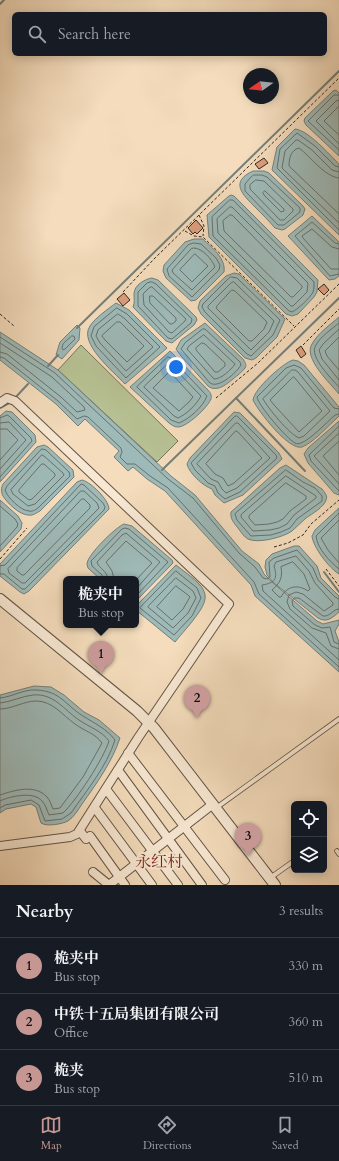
<!DOCTYPE html>
<meta charset="utf-8">
<style>
body{margin:0;font-family:Cardo,"Noto Serif SC",serif;background:#242831;color:#f1f3f6}
.controls{position:absolute;right:12px;bottom:12px;display:grid;overflow:hidden;border-radius:6px;box-shadow:0 2px 10px #0003}
.controls button{width:36px;height:36px;display:grid;place-items:center;padding:0;border:0;border-bottom:1px solid #363941;background:#171b24;color:#f1f3f6;font:20px sans-serif}
.compass{position:absolute;left:243px;top:68px;width:36px;height:36px;border-radius:50%;background:#171b24;box-shadow:0 2px 10px #0003;rotate:256deg}
.you{position:absolute;left:176px;top:367px;width:14px;height:14px;margin:-10px;border:3px solid #fff;border-radius:50%;background:#1a73e8;box-shadow:0 0 0 6px #1a73e833}
.badge{display:grid;place-items:center;width:26px;height:26px;border-radius:50%;background:#c59692;color:#111;font-size:13px;font-weight:700}
.pin{position:absolute;translate:-50% -33px;filter:drop-shadow(0 1px 2px #0008)}
.pin::after{content:'';position:absolute;top:21px;width:14px;height:12px;background:inherit;clip-path:polygon(0 0,100% 0,50% 100%)}
.popup{position:absolute;left:63px;top:576px;width:76px;height:52px;box-sizing:border-box;display:grid;place-content:center;border-radius:6px;background:#171b24;filter:drop-shadow(0 1px 3px #0005);font-size:13px;white-space:nowrap;color:#9ea1a6}
.popup b{font-size:15px;color:#f1f3f6}
.popup::after{content:'';position:absolute;left:50%;top:100%;margin-left:-8px;border:8px solid transparent;border-top-color:#171b24}
.list{margin:0;padding:0;list-style:none}
h2{display:flex;justify-content:space-between;align-items:center;height:52px;margin:0;padding:0 16px;font-size:17px}
h2 small{font-size:13px;font-weight:400;color:#9ea1a6}
.list li{display:grid;grid-template-columns:26px 1fr auto;gap:12px;align-items:center;box-sizing:border-box;height:56px;padding:0 16px;border-top:1px solid #363941}
.list b{display:block;font-size:15px;white-space:nowrap}
.list p{margin:0;font-size:13px;white-space:nowrap;color:#9ea1a6}
.list em{font-size:13px;font-style:normal;color:#9ea1a6}
.icon{flex:none;width:22px;height:22px;fill:none;stroke:currentColor;stroke-width:2;stroke-linecap:round;stroke-linejoin:round}
.map{position:relative;flex:none;width:339px;height:885px;overflow:hidden}
.search{position:absolute;background:#171b24;box-shadow:0 2px 10px #0003;left:12px;right:12px;top:12px;height:44px;display:flex;align-items:center;gap:10px;box-sizing:border-box;padding:0 14px;border-radius:6px;color:#9ea1a6;font-size:15px}
.sheet{height:220px;background:#171b24}
nav{display:flex;justify-content:space-around;align-items:center;box-sizing:border-box;height:56px;border-top:1px solid #363941;background:#171b24;font-size:11px;color:#9ea1a6}
nav a{display:grid;justify-items:center;gap:2px}
nav .on{color:#c59692}
.map>svg:first-child{display:block}
.green{fill:#b7c294;stroke:#74745a}
.water{fill:#9ebab8;stroke:#737f7b}
.lines{fill:none;stroke-linecap:round;stroke-linejoin:round}
.shore{stroke:#68706c;stroke-width:1}
.stream{stroke:#737f7b;stroke-width:2}
.building{fill:#de9e7f;stroke:#32261f}
.service-casing{stroke:#625446;stroke-width:5.5}
.minor-casing{stroke:#625446;stroke-width:10}
.tertiary-casing{stroke:#625446;stroke-width:12}
.path{stroke:#32261f;stroke-width:1;stroke-dasharray:3 2;stroke-linecap:butt}
.service{stroke:#f8e8d3;stroke-width:4}
.minor{stroke:#f8e8d3;stroke-width:8}
.tertiary{stroke:#f8e8d3;stroke-width:10}
.labels{text-anchor:middle;dominant-baseline:central;stroke-width:4;stroke-linejoin:round;paint-order:stroke}
.quarter-label{font-size:16px;fill:#7a1f14;stroke:#f8e8d3}
</style>
<div class="map">
<svg width="339" height="885" viewBox="0 0 339 885">
<rect width="100%" height="100%" fill="#f4dcbc"/>
<filter id="stains"><feTurbulence type="fractalNoise" baseFrequency=".005" numOctaves="4"/><feColorMatrix values="0 0 0 0 .2 0 0 0 0 .09 0 0 0 0 .02 0 0 0 .5 -.17"/></filter>
<radialGradient id="worn" r=".72"><stop offset=".6" stop-color="#630" stop-opacity="0"/><stop offset="1" stop-color="#630" stop-opacity=".3"/></radialGradient>
<!-- green -->
<polygon class="green" points="81,345 178,441 157,462 58,370"/>
<!-- water -->
<g class="water">
<polygon points="336,90 339,93 339,156 306,125 304,121 305,118 333,91"/>
<path d="M295,129C308,130 330,155 339,164V235L272,170L277,147Z"/>
<path d="M253,171H264L269,173L303,206L305,209L303,215L285,229L282,230L275,228C269,221 262,214 255,207C243,195 229,182 253,171Z"/>
<polygon points="231,195 234,196 318,280 317,292 314,297 298,314 292,316 286,314 209,237 207,215 229,196"/>
<polygon points="312,216 339,242 339,276 335,279 329,280 288,236"/>
<path d="M194,239H203C212,248 226,258 224,272L196,300L191,301L166,278L163,271L164,265L185,242Z"/>
<polygon points="234,273 239,274 285,319 277,337 256,358 252,360 245,358 201,314 198,308 200,301 226,276"/>
<path d="M152,278L158,280L196,317L197,320L194,325L172,343L166,341L133,307C135,302 134,299 134,294C134,285 145,279 152,278Z"/>
<path d="M116,303L129,310L167,348L125,384C114,372 78,343 90,326C95,318 108,309 116,303Z"/>
<path d="M339,317V394C330,383 303,358 312,344C318,333 330,325 339,317Z"/>
<path d="M205,323L243,359C245,362 247,365 245,368C244,370 240,373 238,375C230,381 218,394 208,386L181,356L176,349L181,340Z"/>
<polygon points="77,325 80,328 79,340 62,359 56,355 60,342"/>
<polygon points="0,332 58,370 171,476 195,495 242,551 259,564 264,574 272,582 317,621 323,624 339,620 339,624 335,631 339,642 339,672 255,596 251,585 165,491 147,479 133,467 128,471 114,457 119,451 85,419 78,426 56,404 0,360"/>
<path d="M170,351L208,390C210,392 212,395 211,399C208,407 187,427 178,427C174,427 172,425 169,423L130,387Z"/>
<path d="M293,360L298,361L304,365L339,407V416L337,418C328,426 313,443 302,447C289,451 258,411 253,400C254,389 283,363 293,360Z"/>
<polygon points="6,411 12,412 35,435 36,442 0,482 0,416"/>
<path d="M234,412L240,413L242,415L279,453L282,459L243,495L224,503L215,495L212,489C203,486 189,473 187,464L190,458Z"/>
<polygon points="339,421 339,495 334,493 308,463 304,454 308,448"/>
<path d="M44,445L48,447L73,470L74,477L40,511C36,513 33,516 28,515C20,515 7,503 3,496C1,492 1,488 3,484L37,447Z"/>
<path d="M286,465L322,489C325,493 328,496 326,500C324,507 312,514 306,518C301,522 297,527 292,531C284,537 258,544 248,539C244,537 241,532 238,528C234,523 230,519 231,512L280,468Z"/>
<path d="M82,480C91,482 109,500 109,509L29,591L24,594L20,592L0,576V564L77,482Z"/>
<polygon points="0,500 18,516 22,523 21,529 0,552"/>
<path d="M339,508V574C329,568 313,547 312,536L315,530Z"/>
<path d="M124,524L132,526L172,560L173,563L136,601V579H100L88,568L87,564C87,555 116,527 124,524Z"/>
<path d="M294,546H299L317,566L321,578L339,596V612C332,618 327,623 318,618L274,583L267,575L265,567L266,560L272,554Z"/>
<path d="M176,565C183,571 193,577 200,585C203,588 206,594 205,599C204,610 183,632 175,642L136,610L138,604Z"/>
<path d="M34,686L51,687L64,695L84,712L99,720L120,738C112,762 97,783 82,804C78,810 74,817 68,821C62,824 47,827 41,823L36,807L31,804L6,809L0,813V695Z"/>
</g>
<g class="lines">
<!-- shore -->
<g class="shore">
<polyline points="339,95 334,95 308,121 339,150"/>
<polyline points="339,100 336,101 316,121 339,144"/>
<polyline points="339,106 324,121 339,135"/>
<polyline points="339,167 335,166 315,146 297,133 280,149 277,168 339,230"/>
<polyline points="339,172 332,170 312,150 298,140 296,140 285,151 282,168 339,223"/>
<polygon points="254,175 262,175 267,177 300,208 300,212 284,225 278,225 245,191 245,184 251,177"/>
<path d="M339,178C325,177 310,156 299,148C291,150 289,158 289,166L339,214"/>
<polygon points="256,180 264,181 293,209 293,211 284,220 280,220 250,189 250,185"/>
<polygon points="265,191 284,209 284,211 281,212 264,195 263,193"/>
<path d="M230,200H233L314,282C314,285 314,289 313,292C311,297 297,310 292,312L289,311L213,236L212,217Z"/>
<polygon points="230,207 232,207 308,283 307,292 293,306 291,306 218,233 217,219"/>
<polygon points="230,215 232,215 302,286 302,288 293,297 291,297 224,231 223,221"/>
<polygon points="194,243 201,244 216,258 220,265 219,270 192,297 169,276 167,269 188,245"/>
<polyline points="339,244 335,243 312,222 295,236 330,276 339,274"/>
<path d="M194,248C202,248 212,259 215,267L192,290L173,273L172,270L191,249Z"/>
<polyline points="339,249 332,247 312,229 302,236 303,238 331,269 339,269"/>
<polygon points="195,254 208,266 192,282 180,270"/>
<polygon points="231,277 237,278 280,320 273,335 251,356 247,354 205,312 202,307 203,304 228,279"/>
<polygon points="152,282 156,284 192,319 191,323 172,339 168,338 138,306 138,292 147,283"/>
<polygon points="234,282 274,321 269,332 251,350 208,308 208,306 231,283"/>
<polygon points="152,287 186,319 185,321 172,333 169,332 144,305 143,294 149,288"/>
<polygon points="232,290 235,291 267,322 264,329 252,341 249,341 216,308 217,306"/>
<polygon points="150,296 153,296 176,318 176,321 172,324 170,324 150,303"/>
<polygon points="117,308 127,314 160,347 126,378 96,346 91,336 94,327"/>
<polygon points="118,314 124,318 153,347 126,371 100,343 96,336 98,330"/>
<polygon points="117,322 120,322 144,346 127,362 105,340 102,336"/>
<path d="M339,323C332,329 321,336 316,345C308,356 332,379 339,387"/>
<path d="M203,329H205L240,362L241,365C237,372 219,389 210,383L181,349L185,343Z"/>
<polyline points="339,329 323,344 319,350 322,359 339,380"/>
<path d="M204,335L235,364C231,370 221,379 214,379L187,349L189,346Z"/>
<polygon points="72,336 74,336 75,339 65,349 63,350 62,348 63,344"/>
<polyline points="0,337 55,373 168,479 193,498 239,553 255,567 263,578 267,579 270,577 269,562 274,558 297,550 313,568 318,580 335,597 339,599"/>
<polyline points="339,337 325,351 327,356 339,370"/>
<polyline points="0,343 52,377 84,407 85,410 77,412 61,397 7,354 0,352"/>
<polygon points="202,343 205,344 225,363 225,366 218,372 215,372 196,350 196,348"/>
<polyline points="0,357 4,358 58,401 77,419 84,416 88,417 121,448 122,452 120,457 127,464 135,464 150,476 168,488 254,582 259,594 339,667"/>
<path d="M168,357L171,358L207,396C203,407 189,419 179,423L171,420L137,387Z"/>
<path d="M168,364L171,365L201,396C196,405 187,414 178,418L174,416L144,387Z"/>
<path d="M292,370H295L298,372L330,411L304,436L299,438C289,434 268,408 263,399Z"/>
<polygon points="170,372 193,397 189,402 179,411 153,388 168,373"/>
<polygon points="294,377 322,411 299,432 275,406 270,400 292,378"/>
<path d="M339,409L334,408L301,368L294,365L286,368L257,397C258,405 287,439 295,443C297,444 299,444 301,443C310,440 327,422 335,415L339,414"/>
<polygon points="237,416 276,455 277,458 240,492 225,499 218,493 215,486 208,483 195,470 191,463 234,417"/>
<polyline points="0,418 7,415 9,416 31,438 32,441 0,477"/>
<polyline points="0,423 9,422 26,440 0,469"/>
<polygon points="236,423 238,423 270,458 237,488 226,493 222,489 218,482 211,479 197,464"/>
<polyline points="339,426 309,455 311,461 339,491"/>
<polyline points="0,429 7,429 18,440 0,460"/>
<polygon points="236,431 238,432 262,458 234,483 228,486 223,478 215,474 206,464"/>
<polyline points="339,433 314,456 339,484"/>
<polyline points="339,441 323,456 339,475"/>
<path d="M42,449L46,450L69,472L70,476L38,508C35,510 32,512 29,511C21,511 7,497 5,490L7,486Z"/>
<polygon points="42,455 44,456 63,473 64,475 35,504 28,506 13,494 11,490"/>
<polygon points="42,464 44,464 55,474 55,476 32,499 29,500 19,492 19,490"/>
<polygon points="286,470 303,482 315,488 322,496 322,501 297,519 290,528 281,532 271,535 251,536 237,520 235,514"/>
<polygon points="286,476 316,496 316,498 294,515 287,524 279,528 270,530 253,531 241,517 241,515"/>
<polygon points="286,483 306,496 306,499 290,511 283,519 277,522 269,524 255,525 249,518 249,516"/>
<polygon points="81,491 84,491 97,503 99,508 25,583 22,583 9,573 8,569"/>
<polygon points="82,499 84,499 90,505 90,508 24,575 22,575 17,571 17,568"/>
<polyline points="0,506 15,519 18,524 17,527 0,546"/>
<path d="M339,513L316,536C317,548 330,562 339,569"/>
<polyline points="339,520 321,538 328,550 339,563"/>
<path d="M293,562L304,574L310,589L308,591C298,584 287,586 281,597H279L272,590C280,583 283,578 281,567Z"/>
<polyline points="0,566 5,565 81,484 84,485 103,503 105,507 104,510 25,589 22,589 4,574 0,574"/>
<polygon points="176,571 197,588 201,598 192,616 174,635 140,608"/>
<polygon points="176,578 193,591 196,598 188,613 173,628 148,607"/>
<polyline points="103,579 102,575 92,566 91,561 122,529 125,528 129,529 168,562 136,596"/>
<path d="M108,579C107,570 99,569 97,562L122,535L126,533L160,562L136,589"/>
<polyline points="114,579 112,571 106,562 126,541 152,563 136,580"/>
<polygon points="176,586 188,595 190,597 183,609 172,620 157,607"/>
<path d="M339,609C333,609 330,617 323,616L299,598H294L292,601L293,606L315,625L322,628L330,627L334,642L339,644"/>
<path d="M339,649L331,646L326,633L312,628L290,609L287,602L289,595L296,592L303,594L324,611L333,605V603L315,583L309,571L296,556L276,562L274,566C278,579 275,583 262,585L263,591L339,660"/>
<path d="M0,698C12,697 24,689 36,690C61,691 65,705 83,716C94,723 107,729 115,740C107,766 87,790 71,813L62,819L45,821L39,805L31,800L5,805L0,808"/>
<path d="M0,703C11,702 22,696 33,695C54,693 64,710 79,720C89,727 102,731 109,741C104,758 76,801 63,813L49,815C47,811 46,805 42,801C34,791 10,796 0,801"/>
<path d="M0,709C12,709 24,701 36,701C53,701 62,715 75,724C84,731 95,733 102,743L83,777L60,808L53,809C51,805 50,800 47,797C35,784 15,790 0,795"/>
</g>
<!-- stream -->
<g class="stream">
<polyline points="0,4 4,0"/>
<polyline points="77,328 339,71"/>
<polyline points="48,366 58,355"/>
<polyline points="236,398 305,471"/>
<polyline points="14,399 28,384"/>
<polyline points="0,408 11,402"/>
<polyline points="162,470 339,298"/>
<polyline points="324,572 339,592"/>
</g>
</g>
<!-- building -->
<g class="building">
<polygon points="264,158 268,163 259,169 255,164"/>
<polygon points="196,220 203,228 197,234 195,232 193,234 188,228"/>
<polygon points="324,284 329,290 324,295 318,289"/>
<polygon points="124,293 130,300 123,306 117,299"/>
<polygon points="301,346 306,354 301,358 296,350"/>
</g>
<g class="lines">
<defs>
<g id="service">
<polyline points="216,808 339,719"/>
<polyline points="337,851 339,854"/>
<polyline points="270,878 294,861"/>
</g>
<g id="minor">
<polyline points="128,753 225,880"/>
<polyline points="118,770 202,885"/>
<polyline points="106,789 178,885"/>
<polyline points="95,808 152,885"/>
<polyline points="80,831 86,839 90,836 125,885"/>
<polyline points="0,846 70,837 77,834 138,738 229,604 15,401 7,398 0,403"/>
<polyline points="93,872 109,885"/>
<polyline points="109,885 213,804"/>
</g>
<polyline id="tertiary" points="0,599 137,711 154,728 275,885"/>
</defs>
<!-- service casing -->
<use href="#service" class="service-casing"/>
<!-- minor casing -->
<use href="#minor" class="minor-casing"/>
<!-- tertiary casing -->
<use href="#tertiary" class="tertiary-casing"/>
<!-- path -->
<g class="path">
<polyline points="199,215 204,226 203,236"/>
<polyline points="185,231 194,236 203,237 294,326"/>
<polyline points="123,292 154,259 339,78"/>
<polyline points="0,314 14,326"/>
<polyline points="303,345 339,309"/>
<polyline points="216,398 258,363 339,284"/>
<polyline points="274,547 288,543 303,535 311,524 339,500"/>
<polyline points="0,559 27,528"/>
<polyline points="326,569 339,586"/>
</g>
<!-- service -->
<use href="#service" class="service"/>
<!-- minor -->
<use href="#minor" class="minor"/>
<!-- tertiary -->
<use href="#tertiary" class="tertiary"/>
</g>
<g class="labels">
<!-- quarter labels -->
<g class="quarter-label">
<text x="159" y="862">永红村</text>
</g>
</g>
<rect width="100%" height="100%" filter="url(#stains)"/>
<rect width="100%" height="100%" fill="url(#worn)"/>
</svg>
<div class="controls">
<button><svg class="icon" aria-label="locate" viewBox="0 0 24 24"><circle cx="12" cy="12" r="6"/><path d="M12 2v4M12 18v4M2 12h4M18 12h4"/></svg></button>
<button><svg class="icon" aria-label="layers" viewBox="0 0 24 24"><path d="M12 4l9 5-9 5-9-5zM3 14l9 5 9-5"/></svg></button>
</div>
<svg class="compass" viewBox="-18 -18 36 36"><path d="M0-13l5 13h-10z" fill="#e53935"/><path d="M0 13l5-13h-10z" fill="#9ea1a6"/></svg>
<div class="you"></div>
<div class="pin badge" style="left:101px;top:674px">1</div>
<div class="popup"><b>桅夹中</b>Bus stop</div>
<div class="pin badge" style="left:197px;top:718px">2</div>
<div class="pin badge" style="left:248px;top:856px">3</div>
<div class="search"><svg class="icon" aria-label="search" viewBox="0 0 24 24"><circle cx="10" cy="10" r="6"/><path d="M15 15l6 6"/></svg>Search here</div>
</div>
<section class="sheet">
<h2>Nearby<small>3 results</small></h2>
<ul class="list">
<li><span class="badge">1</span><div><b>桅夹中</b><p>Bus stop</p></div><em>330 m</em></li>
<li><span class="badge">2</span><div><b>中铁十五局集团有限公司</b><p>Office</p></div><em>360 m</em></li>
<li><span class="badge">3</span><div><b>桅夹</b><p>Bus stop</p></div><em>510 m</em></li>
</ul>
</section>
<nav>
<a class="on"><svg class="icon" aria-label="map" viewBox="0 0 24 24"><path d="M3 6l6-2 6 2 6-2v14l-6 2-6-2-6 2zM9 4v14M15 6v14"/></svg>Map</a>
<a><svg class="icon" aria-label="directions" viewBox="0 0 24 24"><path d="M12 3l9 9-9 9-9-9zM9 14v-3h6M13 9l2 2-2 2"/></svg>Directions</a>
<a><svg class="icon" aria-label="saved" viewBox="0 0 24 24"><path d="M7 4h10v16l-5-4-5 4z"/></svg>Saved</a>
</nav>
